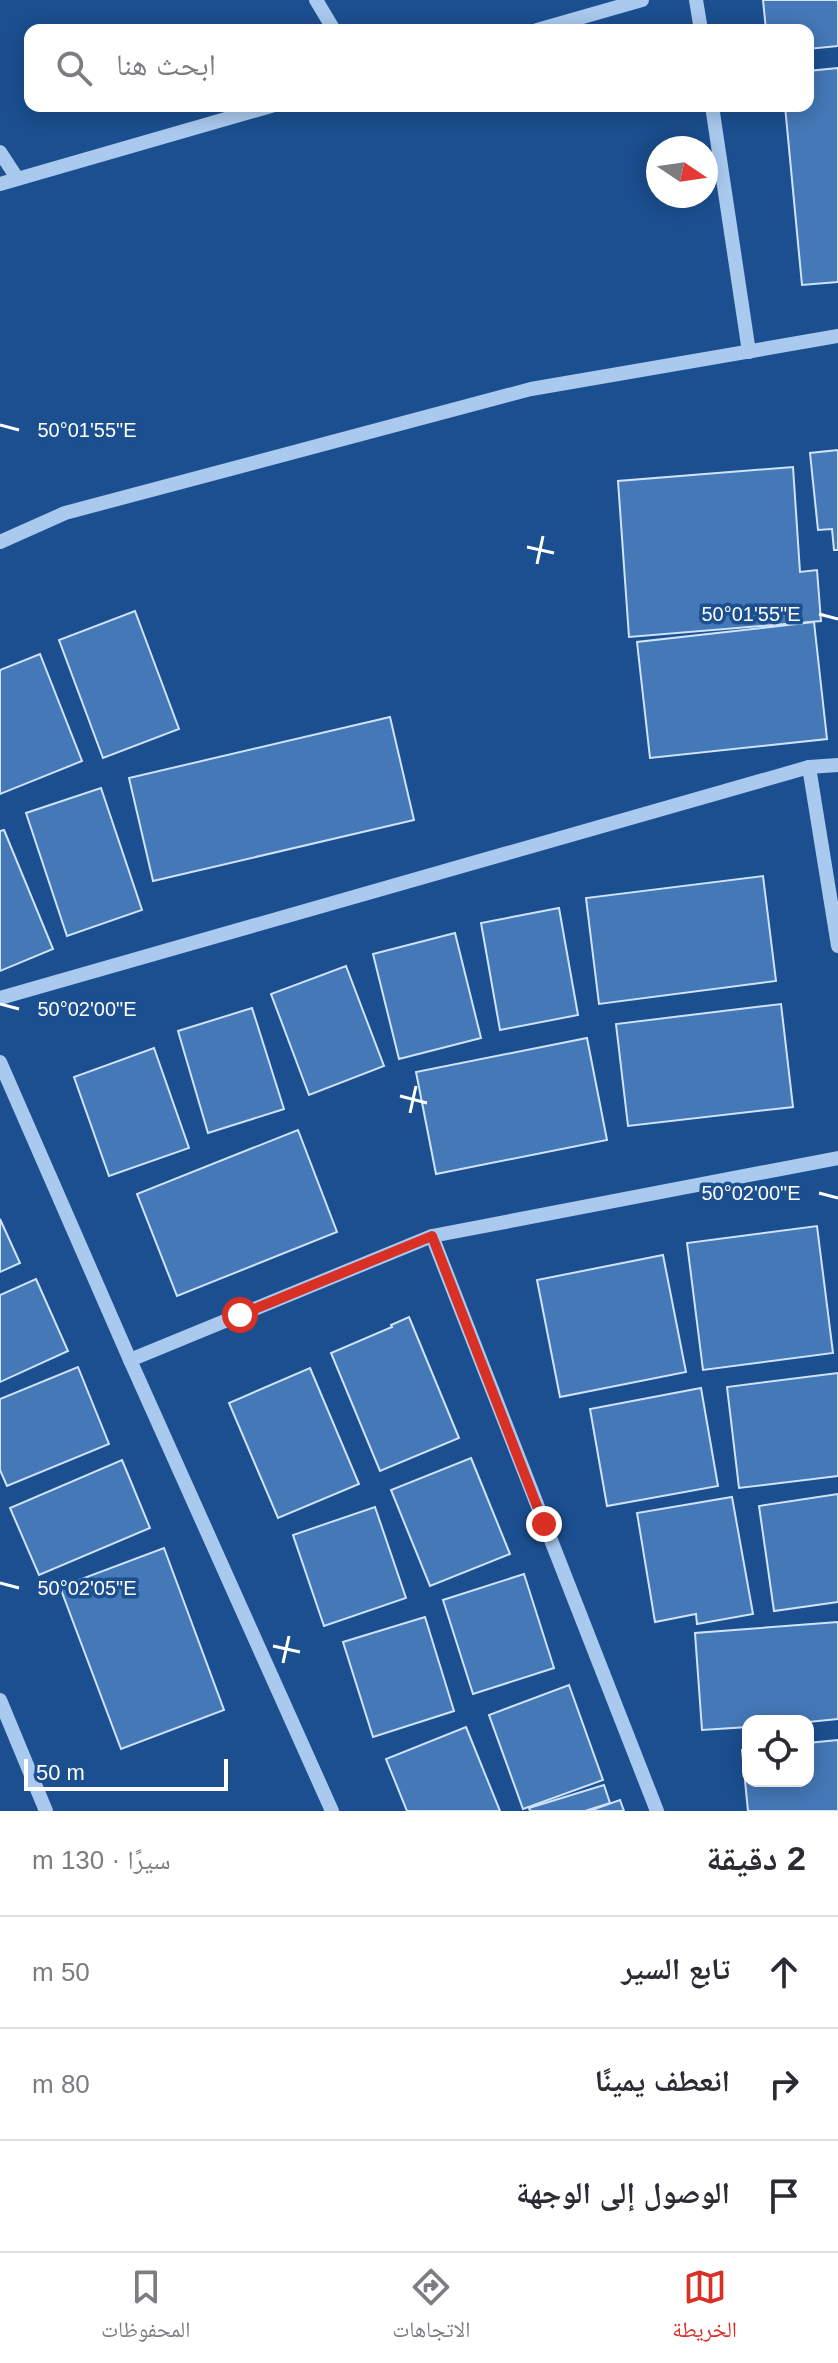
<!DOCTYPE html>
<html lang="ar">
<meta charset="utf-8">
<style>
body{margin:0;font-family:Arial,"Noto Naskh Arabic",sans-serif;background:#f7f7f7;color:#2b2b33;direction:rtl}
.controls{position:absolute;right:24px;bottom:24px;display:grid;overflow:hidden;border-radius:16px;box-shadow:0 4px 20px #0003}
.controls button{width:72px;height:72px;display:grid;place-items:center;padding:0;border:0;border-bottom:2px solid #e1e1e2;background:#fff;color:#2b2b33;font:40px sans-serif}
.compass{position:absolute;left:646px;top:136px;width:72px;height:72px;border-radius:50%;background:#fff;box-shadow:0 4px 20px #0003;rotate:103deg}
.scale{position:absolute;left:24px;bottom:20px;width:204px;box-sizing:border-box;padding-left:8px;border:4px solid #fff;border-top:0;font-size:22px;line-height:28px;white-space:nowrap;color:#fff;-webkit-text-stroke:6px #1b4f8f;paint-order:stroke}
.stop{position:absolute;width:24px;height:24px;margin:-18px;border:6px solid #d93025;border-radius:50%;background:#fff}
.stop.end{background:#d93025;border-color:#fff;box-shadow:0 2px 8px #0008}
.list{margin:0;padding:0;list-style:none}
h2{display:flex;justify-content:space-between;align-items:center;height:104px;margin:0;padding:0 32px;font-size:34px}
h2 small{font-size:26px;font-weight:400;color:#7c7c81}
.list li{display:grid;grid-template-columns:52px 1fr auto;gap:24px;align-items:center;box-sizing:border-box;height:112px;padding:0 32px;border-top:2px solid #e1e1e2}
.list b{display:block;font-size:30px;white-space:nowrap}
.list em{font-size:26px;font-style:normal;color:#7c7c81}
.icon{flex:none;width:44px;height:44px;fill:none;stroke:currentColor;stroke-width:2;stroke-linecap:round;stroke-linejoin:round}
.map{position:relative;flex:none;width:838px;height:1811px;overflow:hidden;direction:ltr}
.search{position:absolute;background:#fff;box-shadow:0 4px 20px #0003;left:24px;right:24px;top:24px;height:88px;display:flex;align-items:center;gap:20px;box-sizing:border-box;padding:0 28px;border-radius:16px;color:#7c7c81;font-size:30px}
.sheet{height:440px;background:#fff}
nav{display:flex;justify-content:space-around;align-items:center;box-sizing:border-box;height:112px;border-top:2px solid #e1e1e2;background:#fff;font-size:22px;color:#7c7c81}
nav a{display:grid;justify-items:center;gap:4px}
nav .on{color:#d93025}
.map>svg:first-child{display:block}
.building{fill:#4478b7;stroke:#cfe3fa;stroke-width:2}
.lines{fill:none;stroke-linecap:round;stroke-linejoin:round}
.minor{stroke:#a9c9ee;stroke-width:14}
.route{stroke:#d93025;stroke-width:10}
.ticks{fill:none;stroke:#fff;stroke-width:3}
.ticks-label{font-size:20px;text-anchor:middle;fill:#fff;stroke:#1b4f8f;stroke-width:7;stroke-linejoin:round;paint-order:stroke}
</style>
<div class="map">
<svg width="838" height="1811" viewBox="0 0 838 1811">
<rect width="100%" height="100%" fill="#1b4f8f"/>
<!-- building -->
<g class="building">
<polygon points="763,0 838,0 838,46 808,49 808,30 766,30"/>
<polygon points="838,68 838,282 802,285 785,106 808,106 808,71"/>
<polygon points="838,450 838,550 834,550 832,529 818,530 810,453"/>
<polygon points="793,467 800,572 817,570 821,621 629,637 618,481"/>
<polygon points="135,611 179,729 103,758 59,640"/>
<polygon points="814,622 827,739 650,758 637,642"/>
<polygon points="40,654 82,761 0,794 0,670"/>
<polygon points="390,717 414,820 153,881 129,778"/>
<polygon points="101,788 142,910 67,936 26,813"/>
<polygon points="4,830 53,949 0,971 0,831"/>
<polygon points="763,876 776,981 599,1004 586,898"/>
<polygon points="559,908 578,1015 500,1030 481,923"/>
<polygon points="455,933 481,1038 399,1059 373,954"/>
<polygon points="346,966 384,1066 309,1095 271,994"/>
<polygon points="781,1004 793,1107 628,1126 616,1024"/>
<polygon points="252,1008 284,1109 208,1133 178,1031"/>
<polygon points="587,1038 607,1140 436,1174 416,1072"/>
<polygon points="154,1048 189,1148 109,1176 74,1077"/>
<polygon points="298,1130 337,1232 177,1296 137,1194"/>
<polygon points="0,1219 20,1263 0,1272"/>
<polygon points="817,1226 833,1353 703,1370 687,1243"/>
<polygon points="663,1255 686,1372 560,1397 537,1280"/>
<polygon points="36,1279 68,1351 0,1382 0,1295"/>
<polygon points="409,1317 459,1438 380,1471 331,1353 392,1327 391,1325"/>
<polygon points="78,1367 109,1444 7,1486 0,1470 0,1399"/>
<polygon points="310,1368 359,1484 278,1518 229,1403"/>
<polygon points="838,1373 838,1476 739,1488 727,1387"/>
<polygon points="701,1388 718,1486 607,1506 590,1409"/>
<polygon points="471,1458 510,1554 430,1586 391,1490"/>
<polygon points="122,1460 150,1528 39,1575 10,1508"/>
<polygon points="838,1494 838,1602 774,1611 759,1506"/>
<polygon points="732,1497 753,1614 697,1624 696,1614 655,1622 637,1513"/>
<polygon points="375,1507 406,1598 324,1626 293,1535"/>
<polygon points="164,1548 224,1710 121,1749 60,1587"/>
<polygon points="524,1574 554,1668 473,1694 443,1600"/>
<polygon points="425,1617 454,1711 373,1737 343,1642"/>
<polygon points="838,1622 838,1719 808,1722 748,1721 748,1727 702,1730 695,1633"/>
<polygon points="569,1685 603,1780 523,1809 489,1715"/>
<polygon points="466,1727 500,1811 407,1811 386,1759"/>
<polygon points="838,1740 838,1811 748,1811 742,1750 748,1750 748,1781 808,1781 808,1743"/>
<polygon points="604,1785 610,1803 585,1811 530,1811 529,1808"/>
<polygon points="620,1800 624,1811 589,1811"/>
</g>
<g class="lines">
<!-- minor -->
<g class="minor">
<polyline points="316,0 334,30"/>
<polyline points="696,0 701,30"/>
<polyline points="537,30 642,0"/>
<polyline points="712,106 749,352"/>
<polyline points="0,152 17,178"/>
<polyline points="0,184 271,106"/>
<polyline points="0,542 65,513 531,389 838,336"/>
<polyline points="809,767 838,946"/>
<polyline points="0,998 809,767 838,765"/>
<polyline points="0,1062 130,1360 332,1811"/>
<polyline points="432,1236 657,1811"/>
<polyline points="130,1360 432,1236 838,1158"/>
<polyline points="0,1700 46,1811"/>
</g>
</g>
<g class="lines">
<!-- route -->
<polyline class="route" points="240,1315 432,1236 544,1524"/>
</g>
<!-- ticks -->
<path class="ticks" d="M0,425L19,430M527,547L554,553M537,564L543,536M819,614L838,619M0,1004L19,1009M400,1096L427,1103M410,1113L416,1086M819,1193L838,1198M0,1583L19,1588M273,1646L300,1652M283,1663L289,1636"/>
<g class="ticks-label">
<text x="87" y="437">50°01'55"E</text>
<text x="751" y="621">50°01'55"E</text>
<text x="87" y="1016">50°02'00"E</text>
<text x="751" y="1200">50°02'00"E</text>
<text x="87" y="1595">50°02'05"E</text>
</g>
</svg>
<div class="controls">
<button><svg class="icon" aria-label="locate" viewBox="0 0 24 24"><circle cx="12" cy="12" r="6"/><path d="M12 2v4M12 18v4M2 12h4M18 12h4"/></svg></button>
</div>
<svg class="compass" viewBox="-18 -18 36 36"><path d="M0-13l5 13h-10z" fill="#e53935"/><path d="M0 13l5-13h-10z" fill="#7c7c81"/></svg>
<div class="scale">50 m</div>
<div class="stop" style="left:240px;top:1315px"></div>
<div class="stop end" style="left:544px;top:1524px"></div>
<div class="search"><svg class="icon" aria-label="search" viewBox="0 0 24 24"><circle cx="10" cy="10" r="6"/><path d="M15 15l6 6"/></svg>ابحث هنا</div>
</div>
<section class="sheet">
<h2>2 دقيقة<small>سيرًا · 130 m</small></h2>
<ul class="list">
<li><svg class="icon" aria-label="ahead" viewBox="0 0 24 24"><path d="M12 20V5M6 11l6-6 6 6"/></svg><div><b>تابع السير</b></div><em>50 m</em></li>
<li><svg class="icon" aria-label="right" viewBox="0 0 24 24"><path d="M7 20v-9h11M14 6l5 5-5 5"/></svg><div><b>انعطف يمينًا</b></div><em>80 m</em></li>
<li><svg class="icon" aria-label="arrive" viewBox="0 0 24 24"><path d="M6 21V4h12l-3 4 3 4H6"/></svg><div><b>الوصول إلى الوجهة</b></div></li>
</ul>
</section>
<nav>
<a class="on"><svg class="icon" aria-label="map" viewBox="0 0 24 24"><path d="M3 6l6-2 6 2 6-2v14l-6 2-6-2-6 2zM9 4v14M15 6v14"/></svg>الخريطة</a>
<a><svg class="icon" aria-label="directions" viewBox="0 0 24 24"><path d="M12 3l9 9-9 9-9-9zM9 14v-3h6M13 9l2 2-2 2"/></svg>الاتجاهات</a>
<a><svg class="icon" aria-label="saved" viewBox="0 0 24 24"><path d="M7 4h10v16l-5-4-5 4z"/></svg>المحفوظات</a>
</nav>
